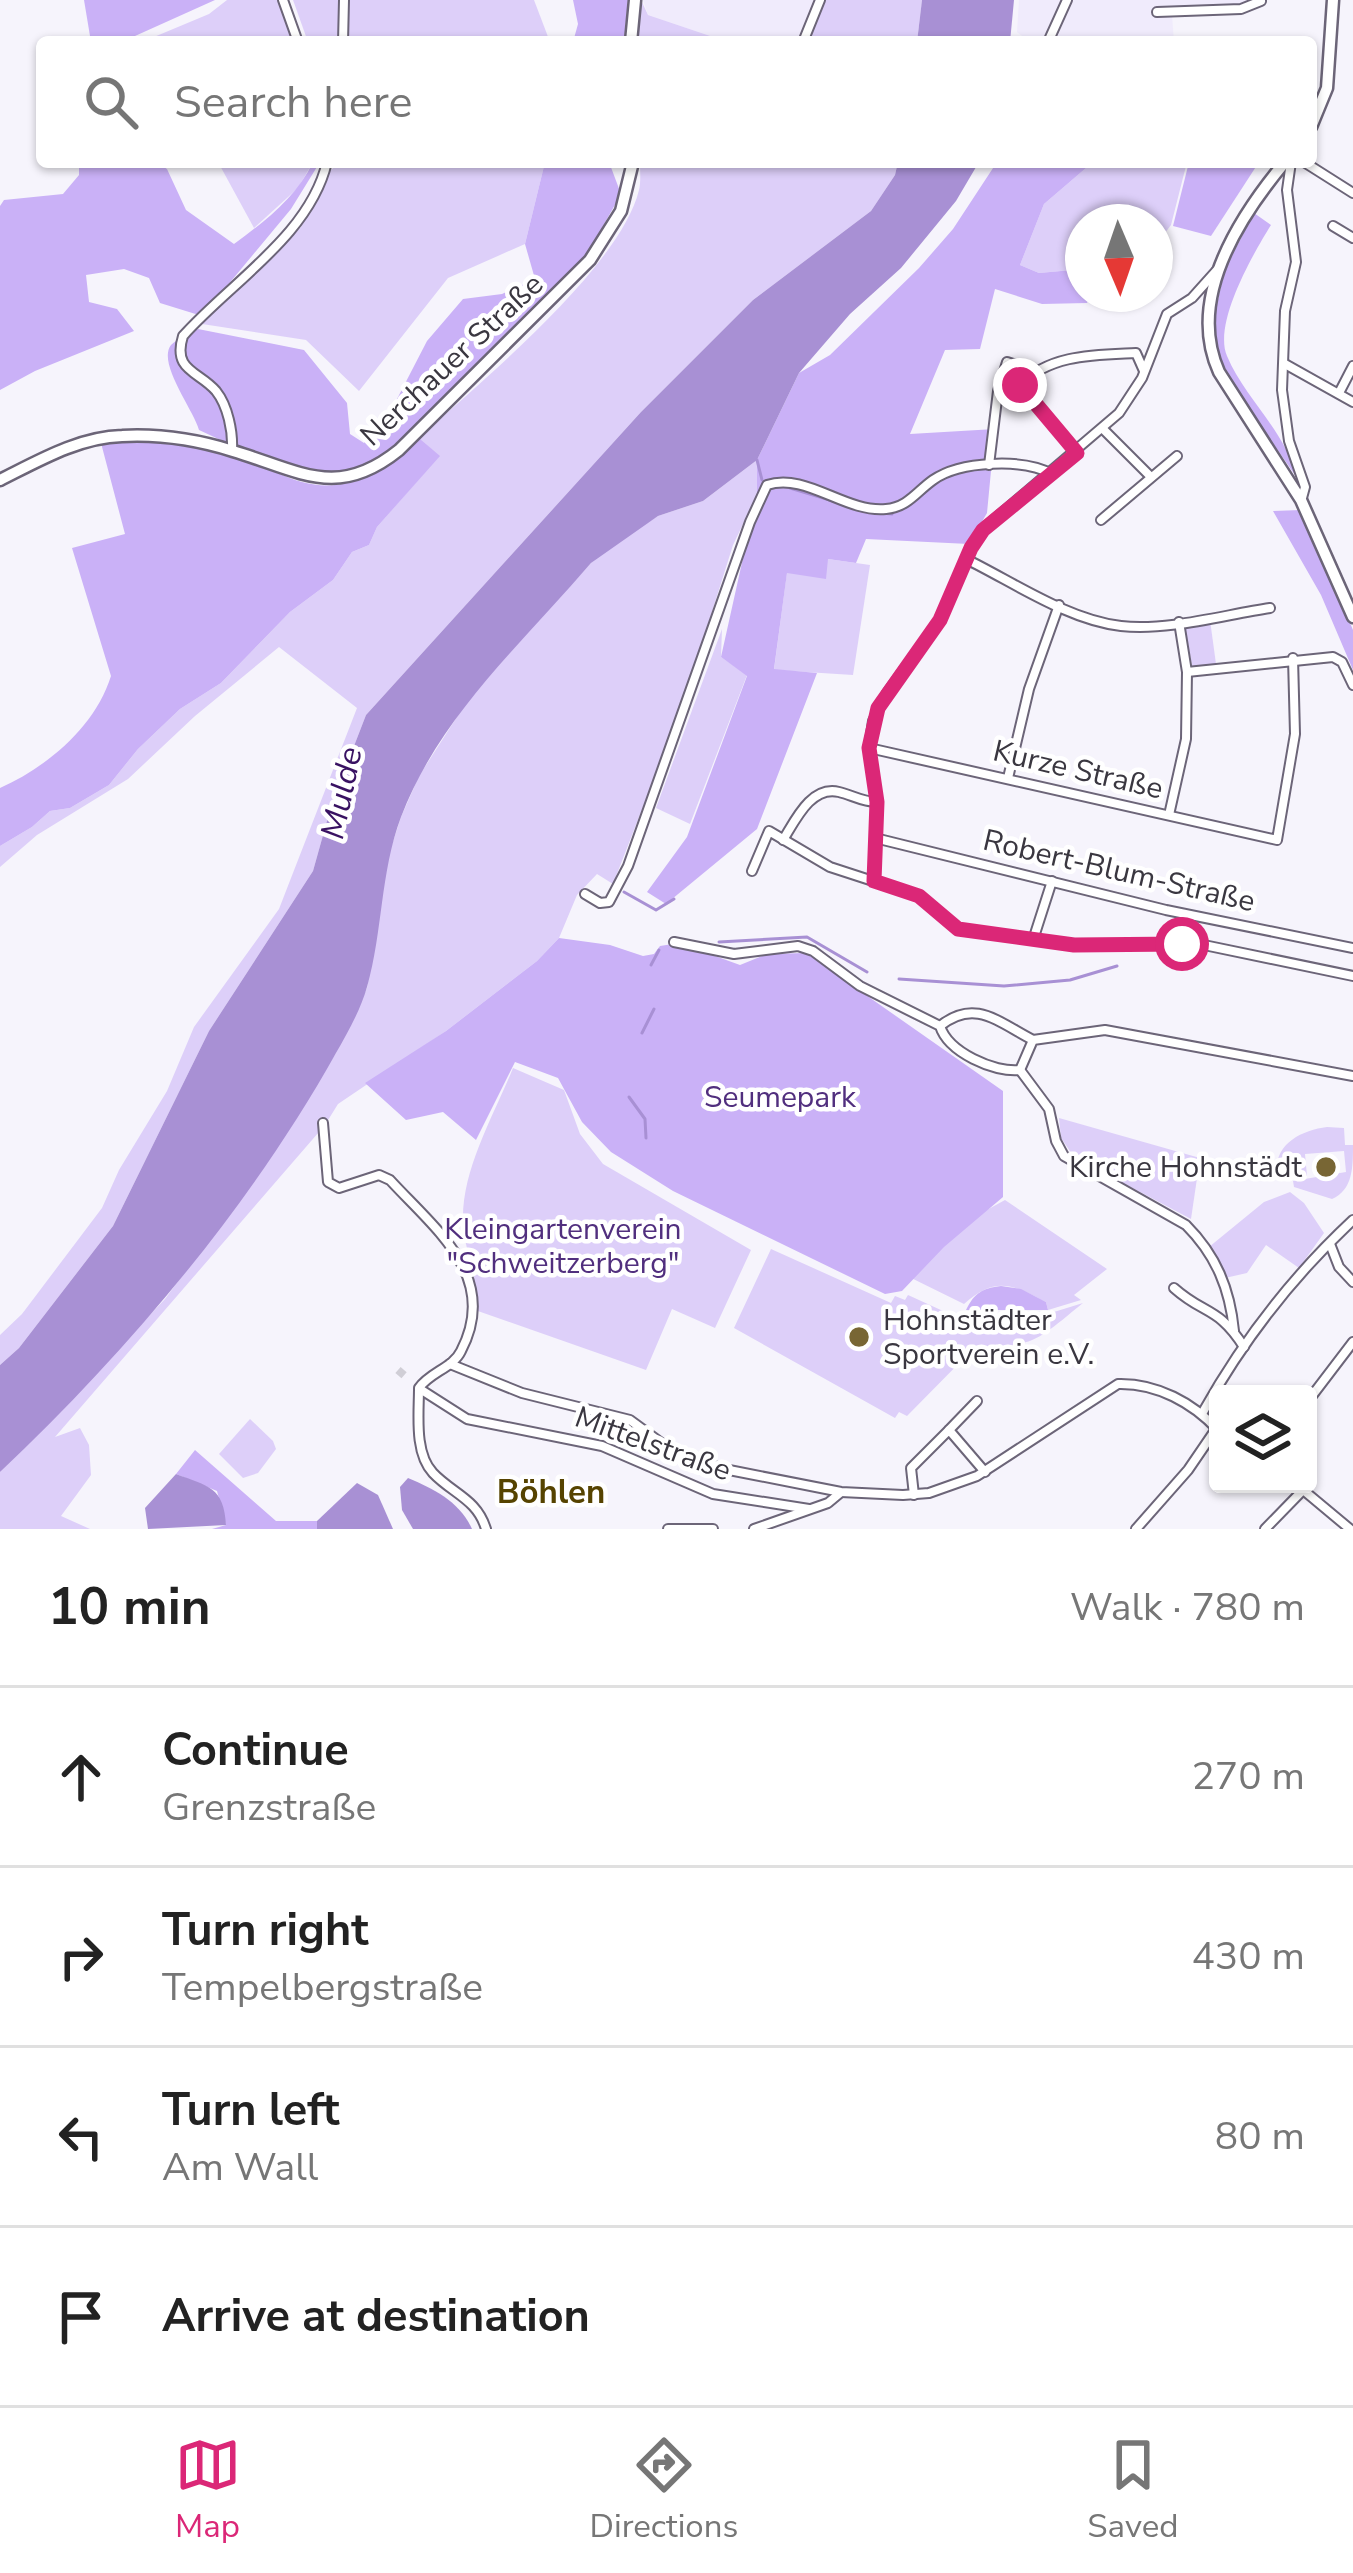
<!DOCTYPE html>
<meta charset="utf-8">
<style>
body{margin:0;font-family:"Nunito Sans",sans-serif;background:#f6f6f6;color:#222}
.controls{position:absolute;right:36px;bottom:36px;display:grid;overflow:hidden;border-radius:12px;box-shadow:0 3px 9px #0004}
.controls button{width:108px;height:108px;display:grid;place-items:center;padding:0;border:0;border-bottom:3px solid #e0e0e0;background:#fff;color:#222;font:60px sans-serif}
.compass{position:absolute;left:1065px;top:204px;width:108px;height:108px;border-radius:50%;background:#fff;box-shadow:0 3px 9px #0004;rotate:178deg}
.stop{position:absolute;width:36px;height:36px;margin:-27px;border:9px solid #db2777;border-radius:50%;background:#fff}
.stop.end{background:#db2777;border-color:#fff;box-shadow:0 3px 12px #0008}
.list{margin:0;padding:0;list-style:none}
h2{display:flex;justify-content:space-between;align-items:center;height:156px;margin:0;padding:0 48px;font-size:51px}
h2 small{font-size:39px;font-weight:400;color:#767676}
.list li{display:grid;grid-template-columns:78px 1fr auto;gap:36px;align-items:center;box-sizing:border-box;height:180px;padding:0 48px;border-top:3px solid #e0e0e0}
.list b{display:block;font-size:45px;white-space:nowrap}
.list p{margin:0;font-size:39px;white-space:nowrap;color:#767676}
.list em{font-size:39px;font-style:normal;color:#767676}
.icon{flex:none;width:66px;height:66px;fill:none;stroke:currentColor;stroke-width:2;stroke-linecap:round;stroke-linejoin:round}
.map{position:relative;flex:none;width:1353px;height:1529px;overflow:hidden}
.search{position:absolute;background:#fff;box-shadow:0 3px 9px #0004;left:36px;right:36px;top:36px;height:132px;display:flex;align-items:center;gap:30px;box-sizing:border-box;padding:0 42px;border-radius:12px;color:#767676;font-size:45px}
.sheet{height:876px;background:#fff}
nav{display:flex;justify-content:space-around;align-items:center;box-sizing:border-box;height:168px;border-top:3px solid #e0e0e0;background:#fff;font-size:33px;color:#767676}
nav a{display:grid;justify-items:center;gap:6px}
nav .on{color:#db2777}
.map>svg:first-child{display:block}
.built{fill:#f0ebfc}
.green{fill:#ddcff9}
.forest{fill:#cab1f7}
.water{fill:#a890d4}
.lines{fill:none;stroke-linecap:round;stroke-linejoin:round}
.stream{stroke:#a890d4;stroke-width:3}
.minor-tunnel{stroke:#d0ced6;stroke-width:8;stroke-dasharray:8 4;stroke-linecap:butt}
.minor-casing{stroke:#6c6578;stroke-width:12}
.major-casing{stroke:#6c6578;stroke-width:15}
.minor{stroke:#fff;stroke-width:8}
.major{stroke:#fff;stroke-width:10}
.route{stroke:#db2777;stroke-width:15}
.poi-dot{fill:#786634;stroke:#fff;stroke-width:4.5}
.labels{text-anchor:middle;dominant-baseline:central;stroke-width:9;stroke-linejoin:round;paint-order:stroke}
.street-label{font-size:30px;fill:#3a3740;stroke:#fff}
.park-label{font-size:30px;fill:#512f7e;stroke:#fff}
.poi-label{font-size:30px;fill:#3a3740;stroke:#fff;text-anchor:end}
.water-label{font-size:33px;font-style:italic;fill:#391262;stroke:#fff}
.neighbourhood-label{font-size:33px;font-weight:bold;fill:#564300;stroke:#fff}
</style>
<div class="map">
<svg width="1353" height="1529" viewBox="0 0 1353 1529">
<rect width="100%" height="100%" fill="#f6f4fc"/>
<!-- built -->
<g class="built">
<polygon points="643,0 817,0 801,42 728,42 648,15"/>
<polygon points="1019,0 1250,0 1250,11 1172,15 1174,42 1030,42 1017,32"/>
</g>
<!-- green -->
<g class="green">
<polygon points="227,0 281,0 296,42 142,42 209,14"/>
<polygon points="293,0 534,0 550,42 308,42"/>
<polygon points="641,0 648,15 728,42 638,42"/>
<polygon points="825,0 922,0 917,42 809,42"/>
<polygon points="218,162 313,162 298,188 254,228"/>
<polygon points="341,162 545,162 525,244 448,278 359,391 306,340 202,324 301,227 327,173"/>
<path d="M640,162H898L895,175L871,211L753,300L641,412L366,715L332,803L313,871L209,1031L113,1226L19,1348L0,1365V1335L22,1314L102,1208L119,1170L167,1091L194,1027L279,909L357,708L279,647L195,716L128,779L37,835L0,867V846L32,827L50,811L70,808L109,785L138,749L180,709L221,683L290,612L333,580L352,552L369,545L377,527L439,456L419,438C479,383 620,268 639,190C641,182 640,171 640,162Z"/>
<polygon points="1093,162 1187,162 1171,225 1155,246 1155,222 1083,222 1083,269 1039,273 1020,265 1044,204"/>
<polygon points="757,460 757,495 733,545 683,704 613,884 597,874 577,895 559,938 537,961 446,1031 338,1104 325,1125 55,1437 80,1428 89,1445 91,1475 61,1516 90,1529 0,1529 0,1472 165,1299 259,1171 336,1053 367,988 385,866 401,817 419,776 473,692 591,563 614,544 658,516 703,501"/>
<polygon points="828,559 870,565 853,675 774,670 787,572"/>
<polygon points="1210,620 1216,664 1192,666 1185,627"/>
<polygon points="722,629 721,657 747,675 690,824 656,808"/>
<path d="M513,1068L564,1090L580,1134L603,1164L751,1250L715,1328L672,1309L646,1370L475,1310C478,1271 463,1250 463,1218C463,1167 494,1115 513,1068Z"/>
<polygon points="1059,1118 1200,1158 1191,1219 1074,1157 1061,1138"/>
<path d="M1327,1127L1344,1128L1345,1145H1353C1353,1167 1353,1190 1332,1199L1294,1187L1293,1181L1346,1172L1344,1151L1305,1154L1307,1176L1277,1171C1275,1143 1303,1130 1327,1127Z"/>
<polygon points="1290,1192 1304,1203 1324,1233 1299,1268 1266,1245 1247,1273 1225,1278 1209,1247 1264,1202"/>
<path d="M1005,1200L1107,1269L1074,1295L1081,1300L1048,1310L1046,1302C1012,1284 995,1276 964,1304L830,1238L974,1217Z"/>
<path d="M771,1249L891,1303L895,1296L905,1300L908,1295L954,1316L951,1324L954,1327L965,1318L1041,1316L1083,1303C1037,1340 1036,1347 975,1347L907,1416L899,1412L895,1418L734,1328Z"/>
<polygon points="250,1419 273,1441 276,1449 258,1473 243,1478 219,1454"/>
</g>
<!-- forest -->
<g class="forest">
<polygon points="84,0 215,0 135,36 91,42"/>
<polygon points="573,0 628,0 624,42 573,42 578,24"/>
<path d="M79,162H156L167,169L186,210L234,244C265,221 296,198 313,162H320L291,209L202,316L160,303L149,278L124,269L86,275L89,302L117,309L134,331L35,371L0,390V206L4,200L63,194L79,175Z"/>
<path d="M545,162H609L621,194L588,253L386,457C323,497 259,457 199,430C193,409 157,363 171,345C177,339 191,333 198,329L304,350L347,403L350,434L364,443L397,399L427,341L463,299L502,294L535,279L525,244Z"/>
<polygon points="997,162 1093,162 1044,204 1020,265 1039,273 1083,269 1083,294 1091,294 1087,303 1042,304 995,289 980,349 945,350 910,434 995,429 987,513 969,544 866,539 856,563 828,559 826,579 787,573 774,669 817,673 757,829 666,904 647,892 687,837 747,676 721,657 757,495 757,460 799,373 830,355 919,268 953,229"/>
<polygon points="1189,162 1259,162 1211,236 1173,226"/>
<path d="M1254,213L1271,225C1253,254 1213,323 1227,356C1245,399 1285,430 1297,478L1222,370L1211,330L1225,269Z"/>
<path d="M419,438L440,456L377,527L369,545L352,552L333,580L290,612L221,683L180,709L138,749L109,785L70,808L50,811L32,827L0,846V788C47,767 95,727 111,676L72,548L125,534L101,443C147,436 196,443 241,457C261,464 281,476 302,482C349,495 385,469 419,438Z"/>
<polygon points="1301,510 1353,630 1353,670 1321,595 1273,511"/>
<polygon points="559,938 610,945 643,956 654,954 660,946 679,943 740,965 767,954 806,953 1003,1091 1003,1197 944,1247 902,1291 885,1294 673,1191 611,1152 582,1122 558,1078 515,1062 476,1140 443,1112 406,1120 365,1083 446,1031 537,961"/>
<path d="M1001,1286L1021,1289L1046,1302L1048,1310H966C974,1293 983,1288 1001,1286Z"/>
<polygon points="195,1450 276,1521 317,1521 317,1529 212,1529 226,1525 217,1491 176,1474"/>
</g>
<!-- water -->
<g class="water">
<polygon points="922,0 1014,0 1010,42 917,42"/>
<path d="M898,162H979L956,201L901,268L850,314L799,373L757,460L703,501L658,516L591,563C522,644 440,715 401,817C380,873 383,931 367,987C361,1009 347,1034 336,1053C250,1207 128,1351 0,1472V1365L19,1348L113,1226L209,1031L313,871L332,803L366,715L641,412L753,300L871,211L895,175Z"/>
<path d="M176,1474C208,1486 224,1487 226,1525L148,1529L145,1508Z"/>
<path d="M408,1478C434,1489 460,1502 472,1529H413L402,1510L400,1487Z"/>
<polygon points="357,1483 378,1495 393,1529 317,1529 317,1521"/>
</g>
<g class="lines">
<!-- stream -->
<g class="stream">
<polyline points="757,460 762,480"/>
<polyline points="790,488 833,501"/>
<polyline points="871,512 892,514"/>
<polyline points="624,892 656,910 674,899"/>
<polyline points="719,942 807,937 867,972"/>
<polyline points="651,965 659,950"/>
<polyline points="899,979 1004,986 1070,980 1117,966"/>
<polyline points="642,1033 654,1009"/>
<polyline points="629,1097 645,1119 646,1138"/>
</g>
<!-- minor-tunnel -->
<polyline class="minor-tunnel" points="398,1370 405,1376"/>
<defs>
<g id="minor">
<polyline points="283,0 298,42"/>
<polyline points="1157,12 1241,9 1261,1"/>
<polyline points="343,42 344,0"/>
<polyline points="803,42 820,0"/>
<polyline points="1048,42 1067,0"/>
<polyline points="1291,162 1287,190 1296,262 1285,311 1282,390 1289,441 1305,487 1302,498"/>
<polyline points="1304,162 1353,193"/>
<polyline points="1333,226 1353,238"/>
<polyline points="1285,364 1353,402"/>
<polyline points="1339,393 1353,366"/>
<polyline points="1103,429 1151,477"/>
<path d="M232,450C233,432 228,406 216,391C199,371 172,371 183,336C230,283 310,235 327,162"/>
<path d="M1077,453L1020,385C1050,354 1095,355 1136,353L1144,371"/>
<polyline points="989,465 998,391 1007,362 1034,371"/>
<polyline points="1101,520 1177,456"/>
<path d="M966,559C1013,582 1068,620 1121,626C1169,631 1223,615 1270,608"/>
<polyline points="1179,622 1187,672 1333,657 1342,662 1353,685"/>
<polyline points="869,748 1277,840 1295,734 1293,658"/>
<polyline points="1008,778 1029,689 1059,605"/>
<polyline points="1169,815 1186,739 1187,672"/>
<polyline points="875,838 1166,910 1353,948"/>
<path d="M783,840C795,821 811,785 839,792C852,795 862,802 877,802"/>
<polyline points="752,871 769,831 830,867 919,896 958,929 1074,945 1204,945 1353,976"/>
<polyline points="874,881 877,802 869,748 873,721 887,693 940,620 971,547 983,529 1119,413 1142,378 1167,314 1192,298 1218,269"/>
<path d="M585,894L600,903L609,902L628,866L750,522L767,485C806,472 845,513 886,509C908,507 916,492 933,480C960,461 1023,458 1052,474"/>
<polyline points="1033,940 1052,881"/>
<path d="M674,942L734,954L798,946L813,951L860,986L940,1026C948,1052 994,1073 1020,1070L1033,1040L1105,1030L1353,1076"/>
<path d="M940,1026C975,998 998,1022 1033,1040"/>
<path d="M1020,1070L1049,1109L1056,1141L1064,1156L1186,1225C1216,1255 1230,1289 1234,1331"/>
<path d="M323,1123L328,1182L339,1188L379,1175L390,1180C435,1229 500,1277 461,1351C453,1368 430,1372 419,1388C419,1414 414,1453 433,1473C453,1494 477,1499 486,1529"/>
<polyline points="1330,1244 1339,1267 1353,1282"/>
<path d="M1174,1288C1204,1315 1218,1306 1244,1347"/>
<path d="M450,1364L522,1393L630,1420L675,1453L724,1469L841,1492L903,1495L929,1493L977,1476L1118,1384C1157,1383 1193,1403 1218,1430"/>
<polyline points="420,1389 467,1419 602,1446 713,1494 809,1509"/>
<polyline points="1308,1401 1353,1342"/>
<path d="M1203,1412C1242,1342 1294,1275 1353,1220"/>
<polyline points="949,1430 977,1401"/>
<polyline points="1296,1484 1350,1529"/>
<polyline points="914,1495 911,1468 949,1430 985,1472"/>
<polyline points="668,1529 713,1529"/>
<polyline points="754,1529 828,1503 840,1493"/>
<polyline points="1136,1529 1188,1470 1216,1429"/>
<polyline points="1265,1529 1303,1490"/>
</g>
<g id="major">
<polyline points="631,42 635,0"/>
<polyline points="1311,127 1327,88 1333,0"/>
<path d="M1285,162C1239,217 1186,299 1219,372L1301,500L1353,617"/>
<path d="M0,480C38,461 79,437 122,436C159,434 198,440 233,451C300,471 337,500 399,450L590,260L621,211L633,162"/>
</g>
</defs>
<!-- minor casing -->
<use href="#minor" class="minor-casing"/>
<!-- major casing -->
<use href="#major" class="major-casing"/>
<!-- minor -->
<use href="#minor" class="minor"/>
<!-- major -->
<use href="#major" class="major"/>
</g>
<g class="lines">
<!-- route -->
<polyline class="route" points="1020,385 1077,453 983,530 971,548 940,620 878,708 869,748 877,802 874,881 919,896 958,929 1074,945 1182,944"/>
</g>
<!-- markers -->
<g class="poi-dot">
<circle cx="1326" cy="1167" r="12"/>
<circle cx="859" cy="1337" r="12"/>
</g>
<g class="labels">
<!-- street labels -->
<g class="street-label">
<text transform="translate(452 360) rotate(-43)">Nerchauer Straße</text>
<text transform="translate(1078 770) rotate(13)">Kurze Straße</text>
<text transform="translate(1119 871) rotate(13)">Robert-Blum-Straße</text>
<text transform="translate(653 1444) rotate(20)">Mittelstraße</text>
</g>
<!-- park labels -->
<g class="park-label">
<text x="780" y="1097">Seumepark</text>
<text x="563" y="1229">Kleingartenverein<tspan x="563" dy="34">"Schweitzerberg"</tspan></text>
</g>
<!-- poi labels -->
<g class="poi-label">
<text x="1302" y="1167">Kirche Hohnstädt</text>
<text x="883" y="1320" text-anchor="start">Hohnstädter<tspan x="883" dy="34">Sportverein e.V.</tspan></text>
</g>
<!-- water labels -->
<g class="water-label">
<text transform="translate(342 793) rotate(-78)">Mulde</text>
</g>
<!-- neighbourhood labels -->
<g class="neighbourhood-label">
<text x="551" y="1492">Böhlen</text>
</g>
</g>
</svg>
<div class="controls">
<button><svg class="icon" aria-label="layers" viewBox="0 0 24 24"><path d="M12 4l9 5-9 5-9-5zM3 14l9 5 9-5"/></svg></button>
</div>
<svg class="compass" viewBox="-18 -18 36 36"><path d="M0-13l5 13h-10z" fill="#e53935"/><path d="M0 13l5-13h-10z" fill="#767676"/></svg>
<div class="stop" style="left:1182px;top:944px"></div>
<div class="stop end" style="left:1020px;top:385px"></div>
<div class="search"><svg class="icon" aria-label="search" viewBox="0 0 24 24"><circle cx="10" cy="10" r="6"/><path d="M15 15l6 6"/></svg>Search here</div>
</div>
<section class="sheet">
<h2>10 min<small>Walk · 780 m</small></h2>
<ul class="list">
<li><svg class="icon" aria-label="ahead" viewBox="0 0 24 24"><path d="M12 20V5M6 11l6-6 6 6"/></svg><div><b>Continue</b><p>Grenzstraße</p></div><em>270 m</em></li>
<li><svg class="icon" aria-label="right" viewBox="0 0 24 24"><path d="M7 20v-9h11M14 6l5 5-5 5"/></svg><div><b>Turn right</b><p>Tempelbergstraße</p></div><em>430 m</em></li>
<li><svg class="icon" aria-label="left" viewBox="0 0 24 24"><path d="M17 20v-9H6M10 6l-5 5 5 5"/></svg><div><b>Turn left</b><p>Am Wall</p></div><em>80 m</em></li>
<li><svg class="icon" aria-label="arrive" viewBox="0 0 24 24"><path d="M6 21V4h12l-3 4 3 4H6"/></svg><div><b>Arrive at destination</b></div></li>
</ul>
</section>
<nav>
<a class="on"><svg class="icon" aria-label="map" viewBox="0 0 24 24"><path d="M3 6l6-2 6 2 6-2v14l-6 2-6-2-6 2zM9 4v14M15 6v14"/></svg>Map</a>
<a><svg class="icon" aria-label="directions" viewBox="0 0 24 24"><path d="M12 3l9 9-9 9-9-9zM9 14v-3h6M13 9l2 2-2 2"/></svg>Directions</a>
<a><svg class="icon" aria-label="saved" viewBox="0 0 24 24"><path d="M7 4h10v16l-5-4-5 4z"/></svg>Saved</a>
</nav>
